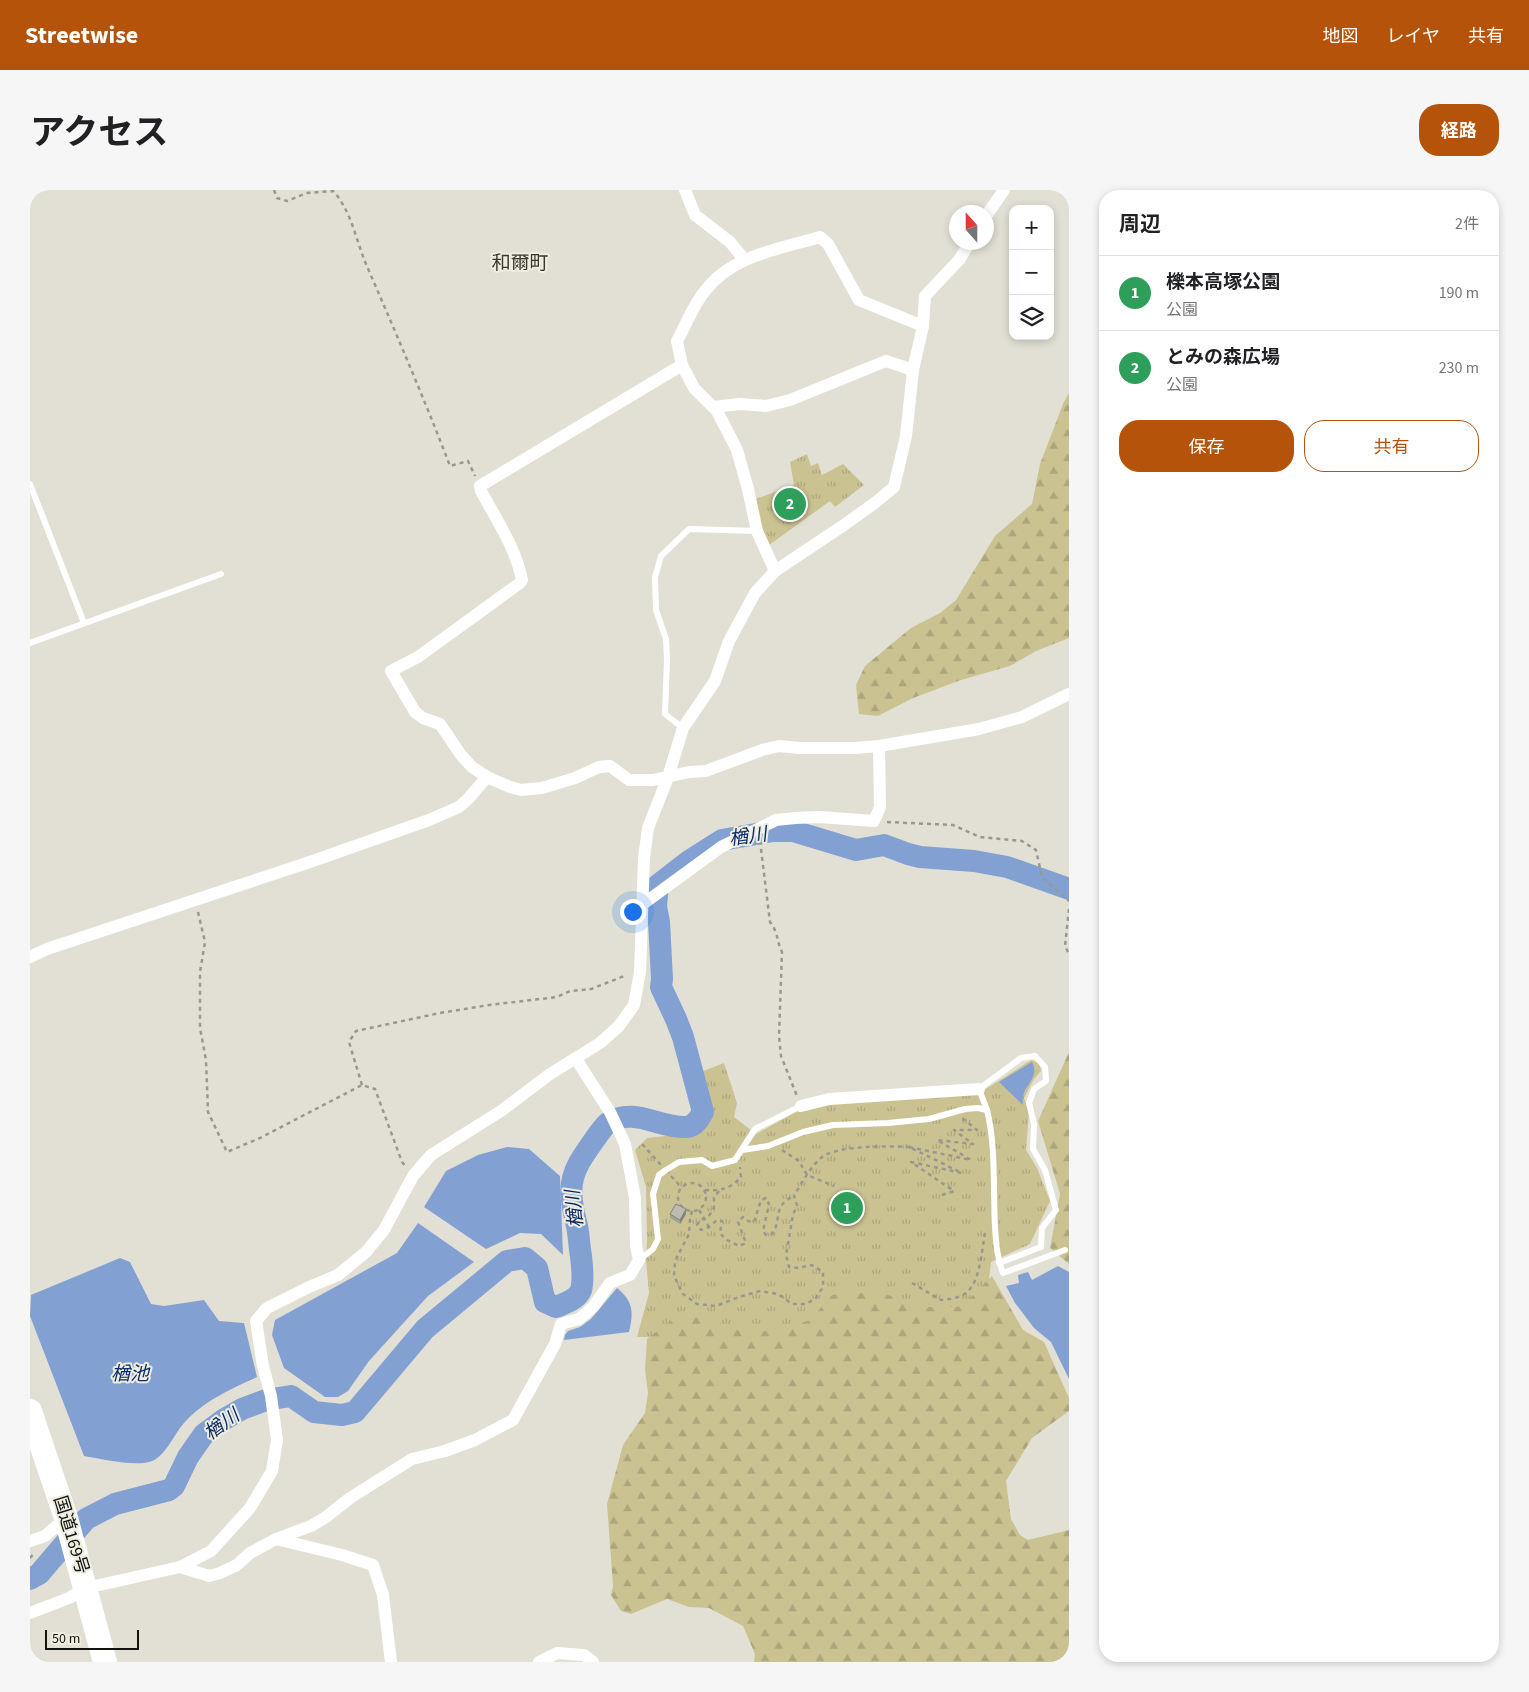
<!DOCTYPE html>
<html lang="ja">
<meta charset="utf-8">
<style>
body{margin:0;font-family:"Source Sans 3","Noto Sans JP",sans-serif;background:#f6f6f6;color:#202124}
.controls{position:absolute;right:15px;top:15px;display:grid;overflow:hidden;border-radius:10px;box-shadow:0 2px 8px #0003}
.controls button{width:45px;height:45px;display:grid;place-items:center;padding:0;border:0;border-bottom:1px solid #e0e0e0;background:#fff;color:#202124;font:25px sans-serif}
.compass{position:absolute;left:919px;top:15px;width:45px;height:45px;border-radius:50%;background:#fff;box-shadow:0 2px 8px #0003;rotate:339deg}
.scale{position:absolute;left:15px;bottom:12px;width:94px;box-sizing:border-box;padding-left:5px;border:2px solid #12120e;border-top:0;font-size:14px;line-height:18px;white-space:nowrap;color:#12120e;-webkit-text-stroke:4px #efede1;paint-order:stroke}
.you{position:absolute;left:602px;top:721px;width:18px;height:18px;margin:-12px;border:4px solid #fff;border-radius:50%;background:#1a73e8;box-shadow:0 0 0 8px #1a73e833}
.badge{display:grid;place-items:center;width:32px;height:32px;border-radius:50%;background:#b45309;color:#fff;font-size:16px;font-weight:700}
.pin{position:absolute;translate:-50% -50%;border:2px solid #fff;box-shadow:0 1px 5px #0006}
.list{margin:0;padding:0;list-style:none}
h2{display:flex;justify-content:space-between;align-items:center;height:65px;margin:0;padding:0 20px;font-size:21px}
h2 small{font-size:16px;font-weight:400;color:#757577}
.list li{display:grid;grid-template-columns:32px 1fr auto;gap:15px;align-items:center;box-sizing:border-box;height:75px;padding:0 20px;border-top:1px solid #e0e0e0}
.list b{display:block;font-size:19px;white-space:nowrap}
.list p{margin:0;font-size:16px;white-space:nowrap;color:#757577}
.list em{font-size:16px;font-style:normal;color:#757577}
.actions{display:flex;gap:10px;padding:15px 20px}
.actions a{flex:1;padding:11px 0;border:1px solid #b45309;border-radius:20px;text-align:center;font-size:18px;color:#b45309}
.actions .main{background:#b45309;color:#fff}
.icon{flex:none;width:28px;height:28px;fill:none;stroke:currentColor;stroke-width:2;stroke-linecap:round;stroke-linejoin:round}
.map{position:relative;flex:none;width:1039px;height:1472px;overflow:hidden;border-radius:20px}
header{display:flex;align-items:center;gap:30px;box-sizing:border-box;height:70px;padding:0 25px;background:#b45309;color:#fff}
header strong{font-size:24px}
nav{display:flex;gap:28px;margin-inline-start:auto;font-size:18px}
.intro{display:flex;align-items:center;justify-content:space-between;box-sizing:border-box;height:120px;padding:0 30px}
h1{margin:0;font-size:35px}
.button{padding:12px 22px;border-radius:20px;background:#b45309;color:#fff;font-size:18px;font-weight:700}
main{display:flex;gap:30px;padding:0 30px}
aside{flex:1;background:#fff;border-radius:20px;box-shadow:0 2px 8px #0003}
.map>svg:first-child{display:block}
.grass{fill:url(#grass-tufts)}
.forest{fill:url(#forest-firs)}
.water{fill:#83a0d3}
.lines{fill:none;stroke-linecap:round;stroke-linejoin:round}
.river{stroke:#83a0d3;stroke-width:22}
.path{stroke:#99988e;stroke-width:2.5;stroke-dasharray:4 4;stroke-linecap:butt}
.lane{stroke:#fff;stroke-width:6}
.street{stroke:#fff;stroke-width:12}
.highway{stroke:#fff;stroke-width:24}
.wall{fill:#a3a297}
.shaded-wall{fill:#85847b}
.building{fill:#bebcb0;stroke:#85847b}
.labels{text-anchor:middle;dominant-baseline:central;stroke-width:4;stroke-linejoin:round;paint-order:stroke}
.street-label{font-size:18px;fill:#12120e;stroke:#efede1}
.neighbourhood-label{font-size:19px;fill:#38362d;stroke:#efede1}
.water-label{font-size:19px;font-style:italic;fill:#0c2c67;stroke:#efede1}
</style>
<header>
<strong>Streetwise</strong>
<nav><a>地図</a><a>レイヤ</a><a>共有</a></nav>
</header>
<div class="intro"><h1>アクセス</h1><a class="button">経路</a></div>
<main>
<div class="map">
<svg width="1039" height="1472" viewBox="0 0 1039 1472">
<defs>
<pattern id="grass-tufts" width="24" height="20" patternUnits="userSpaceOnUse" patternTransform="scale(1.25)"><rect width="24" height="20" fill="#cbc292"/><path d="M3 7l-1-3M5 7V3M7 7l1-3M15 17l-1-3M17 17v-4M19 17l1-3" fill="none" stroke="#ada67d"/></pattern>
<pattern id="forest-firs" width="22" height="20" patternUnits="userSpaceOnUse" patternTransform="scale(1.25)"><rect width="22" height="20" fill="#cbc292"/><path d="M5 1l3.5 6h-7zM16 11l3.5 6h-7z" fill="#ada67d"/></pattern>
</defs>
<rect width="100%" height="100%" fill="#e2e0d4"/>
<!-- grass -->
<g class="grass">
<polygon points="777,264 781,276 788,273 792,285 813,274 834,295 805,317 800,311 735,358 723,310 764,295 760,272"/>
<polygon points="1001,870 1009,873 1011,881 1004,889 994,908 999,922 996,960 1007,978 1020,1011 1000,1054 961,1072 957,1107 929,1133 650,1147 607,1147 619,1103 616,1070 617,1049 616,997 605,960 617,948 663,943 682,918 671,882 694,873 707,913 704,927 726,944 773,918 810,911 932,903 956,899"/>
</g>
<!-- forest -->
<g class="forest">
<polygon points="1039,203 1039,448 1006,461 980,476 931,490 883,508 848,526 829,524 826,495 835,476 881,438 910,423 926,410 965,346 1002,314 1010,274 1033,214"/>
<polygon points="1039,862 1039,1074 1020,1058 1030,1004 1008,931"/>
<polygon points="962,1086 993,1140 1014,1152 1039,1208 1039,1221 1002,1248 976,1291 981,1329 990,1345 998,1350 1039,1340 1039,1472 724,1472 725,1464 713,1436 679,1418 659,1417 637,1409 601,1424 591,1421 581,1405 583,1396 577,1314 593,1255 615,1223 618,1203 615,1179 617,1149 649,1125 682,1130 710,1141 741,1141 781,1130 800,1106 810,1103 851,1103 898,1117 927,1117 935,1113"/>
</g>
<!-- water -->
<g class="water">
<path d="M1002,872C1010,888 995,893 993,907C992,910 993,913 993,915L969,892Z"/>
<polygon points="477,957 499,959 530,986 533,1065 511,1044 490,1043 456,1059 394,1017 416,981 448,965"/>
<polygon points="388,1033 444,1072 398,1106 339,1171 318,1201 308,1207 295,1207 254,1178 242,1145 245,1130 367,1063"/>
<path d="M90,1068L100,1072L121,1114L134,1116L174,1110L189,1131L214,1133L227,1187C199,1200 169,1213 150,1238C142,1249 133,1269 119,1272C104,1276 70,1269 54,1266L0,1126L1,1105Z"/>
<polygon points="1028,1076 1039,1082 1039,1189 1021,1152 1004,1138 985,1113 976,1096 989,1093 988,1085 998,1082 1002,1090"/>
<path d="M587,1098C603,1111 604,1122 599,1142L534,1150L535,1145L538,1141L550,1137L561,1129Z"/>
</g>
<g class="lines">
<!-- river -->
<path class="river" d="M0,1389L9,1384L56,1329L85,1314L139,1300L144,1296L158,1267L174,1244L193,1230L212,1219L236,1210L261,1206L284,1222L312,1225L325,1222L395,1139L477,1071L495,1068L507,1078L515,1112L526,1117C535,1113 547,1110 551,1100C554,1090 552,1076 551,1066C549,1056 549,1045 547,1036C541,1012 537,995 549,973C553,966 573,936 578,933C604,916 630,939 657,937C665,936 669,929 673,922L653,847L646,829L631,797L632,789L629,732L626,716L628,695L659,671L692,650L743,641H763L826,660L854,655L878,664L890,667L944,671L977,677L1039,699"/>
<!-- path -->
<g class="path">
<path d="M244,0L247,8L257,11L277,3L303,1C321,20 326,50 336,74C365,141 394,208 420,276L438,271L445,286"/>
<polyline points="857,632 923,635 950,647 992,651 1006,660 1012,687 1039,711"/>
<path d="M730,651L740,732C749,744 746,750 752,762L749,846L751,866L767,906"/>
<polyline points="1039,719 1035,756 1039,764"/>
<polyline points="168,722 175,752 170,782 170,838 176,870 178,922 197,962 230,948 332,895 345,899 372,972 376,977"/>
<polyline points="332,895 319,852 326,841 410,823 459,815 527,807 540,801 561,799 597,785"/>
<polyline points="612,954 631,975"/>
<polyline points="752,960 769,971 777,985 804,996"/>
<polyline points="641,986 652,998"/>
<circle cx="662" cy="1007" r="14"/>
<path d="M675,1000C690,1001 701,999 711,987L710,977"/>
<path d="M689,1001L684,1008V1017L679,1026L669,1031L667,1035L671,1040L679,1037L687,1030L692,1031L690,1043L695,1049L709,1056L716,1053L708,1032L713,1027L718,1031L724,1032L731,1010L736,1008L739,1014L733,1041L736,1045L742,1044C753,1028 741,1017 764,1006"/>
<polyline points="912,1005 924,1001 881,972 932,983 879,957 941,970 907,950 943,954 924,940 947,940 932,928"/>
<polyline points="669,1020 679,1037"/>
<path d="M662,1021L660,1029L659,1044L645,1071L644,1086L653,1104L667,1114L686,1116L709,1107L730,1101L748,1104L762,1114H776L786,1108L793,1097V1082L782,1075L768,1078L759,1077L756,1065L763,1025L767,1015L764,1006C772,993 780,977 791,968C805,955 859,956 879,957"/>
<path d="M882,1093L911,1110C920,1109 931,1108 937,1102C950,1092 952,1059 955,1043"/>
<polyline points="0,1368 5,1362"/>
</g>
<!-- lane -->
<g class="lane">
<polyline points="0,294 54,433"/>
<polyline points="0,453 191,384"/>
<polyline points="653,538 635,524 637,470 636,449 626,420 625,387 631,366 659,339 727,341"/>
<path d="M957,920C966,956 963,999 965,1037C966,1053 967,1068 973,1083L1035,1060"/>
<polyline points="712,960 738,956 773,942 803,935 858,933 899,929 935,919 948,918 957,920 949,899 991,868 1005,866 1015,877 1016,891 1004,899 999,913 1004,934 1003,959 1015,980 1026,1020 1012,1038 1011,1057 969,1073"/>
<polyline points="609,1070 623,1059 628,1049 623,1004 629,985 636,980 649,972 672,970 682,976 705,970 725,939 771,916"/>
</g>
<!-- street -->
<g class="street">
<polyline points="655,0 665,25 700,52 714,69"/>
<polyline points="956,26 974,0"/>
<path d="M652,175L450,296L451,301C466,329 486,358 492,390L490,393L388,467L361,481L385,522L393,528L410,534L431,565L442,577L457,587L480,597L491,600L512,598L545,588L569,577L580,576L599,590H623L659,582L676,581L732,560L749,556L770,558H825L849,556"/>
<polyline points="683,217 710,214 736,216 760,210 856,171 883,180"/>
<path d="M745,381L727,341L718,299L707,260L687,221L664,198L652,175L647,151C656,135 663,115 675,101C702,65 750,59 790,47L798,54L829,110L893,136"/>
<polyline points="613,714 691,657 746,630 765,628 789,627 844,631 850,617 849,556 949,539 992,527 1039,504"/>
<polyline points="0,767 17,759 277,673 399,630 429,617 438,609 457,587"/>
<polyline points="771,916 799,909 949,899"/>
<polyline points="246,1349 312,1365 343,1375 353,1405 361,1472"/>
<polyline points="0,1351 15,1346 36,1328"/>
<polyline points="150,1377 179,1386 190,1383 207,1375 220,1363 246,1349 281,1336 296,1327 320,1308 382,1269 415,1261 445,1250 483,1230 525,1154 531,1134 549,1129 563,1117 580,1093 600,1085 609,1070 606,1056 605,1008 595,954 580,922 546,869"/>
<polyline points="0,1423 39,1408 56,1398 150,1377 181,1361 220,1318 242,1281 247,1250 241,1206 233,1176 226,1131 237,1118 279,1097 308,1085 336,1062 354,1040 383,986 401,965 471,921 520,884 570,853 589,836 604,815 610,782 614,668 618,638 638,587 653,538 685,491 699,451 725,403 745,381 814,335 846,312 864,297 876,246 883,180 893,136 895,106 929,70 940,52"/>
<polyline points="509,1472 527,1463 554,1465 563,1472"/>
</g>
<!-- highway -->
<polyline class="highway" points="0,1221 36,1328 75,1472"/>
</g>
<!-- wall -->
<polygon class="wall" points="640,1024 656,1024 650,1034 640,1028"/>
<!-- shaded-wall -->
<polygon class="shaded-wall" points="656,1019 656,1024 650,1034 650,1030"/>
<!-- building -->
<polygon class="building" points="646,1014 656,1019 650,1030 640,1024"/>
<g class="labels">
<!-- street labels -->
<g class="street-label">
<text transform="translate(41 1345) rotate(73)">国道169号</text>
</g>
<!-- neighbourhood labels -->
<g class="neighbourhood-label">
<text x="490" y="73">和爾町</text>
</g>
<!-- water labels -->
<g class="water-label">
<text transform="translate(718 647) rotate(-8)">楢川</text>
<text transform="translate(545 1019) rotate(-96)">楢川</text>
<text x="100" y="1184">楢池</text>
<text transform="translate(192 1235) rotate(-36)">楢川</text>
</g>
</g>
</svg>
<div class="controls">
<button>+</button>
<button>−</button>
<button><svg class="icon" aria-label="layers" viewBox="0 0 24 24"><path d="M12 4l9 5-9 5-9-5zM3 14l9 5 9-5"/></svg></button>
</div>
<svg class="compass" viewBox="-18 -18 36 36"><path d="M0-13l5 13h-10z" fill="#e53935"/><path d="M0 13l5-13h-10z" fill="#757577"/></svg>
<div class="scale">50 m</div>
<div class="you"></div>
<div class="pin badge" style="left:817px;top:1018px;background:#2e9e5b">1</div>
<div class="pin badge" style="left:760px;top:314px;background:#2e9e5b">2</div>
</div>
<aside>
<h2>周辺<small>2件</small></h2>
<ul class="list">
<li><span class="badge" style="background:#2e9e5b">1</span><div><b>櫟本高塚公園</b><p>公園</p></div><em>190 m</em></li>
<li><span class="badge" style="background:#2e9e5b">2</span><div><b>とみの森広場</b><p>公園</p></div><em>230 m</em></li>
</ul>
<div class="actions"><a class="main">保存</a><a>共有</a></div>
</aside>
</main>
